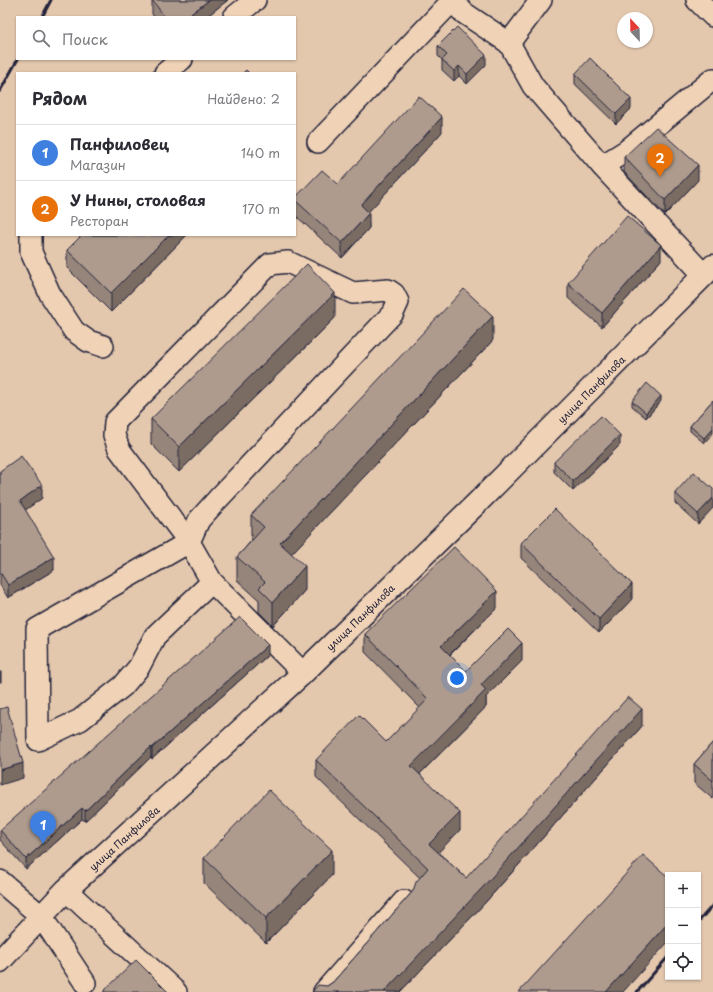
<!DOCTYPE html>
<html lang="ru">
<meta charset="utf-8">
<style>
body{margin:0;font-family:"Playpen Sans",sans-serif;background:#f7f7f7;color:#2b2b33}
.controls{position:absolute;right:12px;bottom:12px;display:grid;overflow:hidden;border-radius:0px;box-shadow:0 1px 3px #0004}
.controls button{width:36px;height:36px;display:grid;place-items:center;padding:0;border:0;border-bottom:1px solid #e1e1e2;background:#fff;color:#2b2b33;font:20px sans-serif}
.compass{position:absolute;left:617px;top:12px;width:36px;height:36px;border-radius:50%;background:#fff;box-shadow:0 1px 3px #0004;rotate:338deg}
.you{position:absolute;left:457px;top:678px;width:14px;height:14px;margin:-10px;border:3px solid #fff;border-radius:50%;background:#1a73e8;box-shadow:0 0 0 6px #1a73e833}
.badge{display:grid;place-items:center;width:26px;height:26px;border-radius:50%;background:#ea580c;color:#fff;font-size:13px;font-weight:700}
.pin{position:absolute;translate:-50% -33px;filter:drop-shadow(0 1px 2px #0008)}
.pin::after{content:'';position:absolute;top:21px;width:14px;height:12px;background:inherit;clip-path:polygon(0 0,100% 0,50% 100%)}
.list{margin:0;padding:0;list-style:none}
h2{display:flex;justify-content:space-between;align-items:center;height:52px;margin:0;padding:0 16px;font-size:17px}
h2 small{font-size:13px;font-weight:400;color:#7c7c81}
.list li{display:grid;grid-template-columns:26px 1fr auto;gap:12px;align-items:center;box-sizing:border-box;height:56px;padding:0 16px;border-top:1px solid #e1e1e2}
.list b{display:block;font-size:15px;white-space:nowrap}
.list p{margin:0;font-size:13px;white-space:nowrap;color:#7c7c81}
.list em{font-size:13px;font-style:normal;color:#7c7c81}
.icon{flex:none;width:22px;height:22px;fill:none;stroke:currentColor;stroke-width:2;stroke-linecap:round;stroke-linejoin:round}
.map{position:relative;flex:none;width:713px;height:992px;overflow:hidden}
.search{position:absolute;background:#fff;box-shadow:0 1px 3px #0004;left:16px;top:16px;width:280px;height:44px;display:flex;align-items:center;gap:10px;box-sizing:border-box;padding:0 14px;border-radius:0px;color:#7c7c81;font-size:15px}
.panel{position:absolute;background:#fff;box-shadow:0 1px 3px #0004;left:16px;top:72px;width:280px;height:164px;border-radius:0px}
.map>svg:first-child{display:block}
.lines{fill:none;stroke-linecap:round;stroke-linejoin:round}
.minor-casing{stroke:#22223b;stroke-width:24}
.major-casing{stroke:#22223b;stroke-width:25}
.minor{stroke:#f0d3b6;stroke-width:21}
.major{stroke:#f0d3b6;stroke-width:22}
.rail{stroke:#22223b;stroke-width:3}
.wall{fill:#96857a;stroke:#22223b}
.shaded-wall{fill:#7a6c63;stroke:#22223b}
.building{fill:#ae9b8e;stroke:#22223b}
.labels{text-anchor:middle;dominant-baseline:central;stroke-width:3;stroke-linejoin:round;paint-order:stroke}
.street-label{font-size:10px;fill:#22223b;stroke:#f0d3b6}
</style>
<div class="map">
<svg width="713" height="992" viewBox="0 0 713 992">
<rect width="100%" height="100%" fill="#e4c8ae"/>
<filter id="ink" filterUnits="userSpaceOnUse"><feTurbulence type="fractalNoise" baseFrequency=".025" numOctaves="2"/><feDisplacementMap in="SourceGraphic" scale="8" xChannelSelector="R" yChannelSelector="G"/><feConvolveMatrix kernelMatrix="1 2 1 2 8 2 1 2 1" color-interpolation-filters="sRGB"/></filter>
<g filter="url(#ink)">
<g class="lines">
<defs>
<g id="minor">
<polyline points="451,0 464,13 509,43"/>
<polyline points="541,0 509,43 533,86 602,166"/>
<polyline points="697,0 713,16"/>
<polyline points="234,17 255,0"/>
<polyline points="165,73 182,59"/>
<polyline points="318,142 452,1"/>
<polyline points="31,235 31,252 50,294 74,331 88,341 103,346"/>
<polyline points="704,275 602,166 626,151 713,79"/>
<polyline points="212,582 155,636 139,667 123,686 80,720 38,740 37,629 189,542 199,520 217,500 393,313 398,302 394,294 388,290 353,293 288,262 270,264 115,422 114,435 119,449 189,542 212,582 303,673"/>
<polyline points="0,881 41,916 85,983"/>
<polyline points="66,890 176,992"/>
<polyline points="324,992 404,901"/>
</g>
<polyline id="major" points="0,961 66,890 303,673 479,501 713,266"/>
</defs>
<!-- minor casing -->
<use href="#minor" class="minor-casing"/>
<!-- major casing -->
<use href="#major" class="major-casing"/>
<!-- minor -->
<use href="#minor" class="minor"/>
<!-- major -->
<use href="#major" class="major"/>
<!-- rail -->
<g class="rail">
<polyline points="42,17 51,0"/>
<polyline points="0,91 18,59"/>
<polyline points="698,922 713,905"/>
<polyline points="637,992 668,957"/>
</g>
</g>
<!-- wall -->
<g class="wall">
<polygon points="152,0 228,0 206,17 154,17 152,14"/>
<polygon points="438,46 486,65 467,84 459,76 454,81 442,70 442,60 438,56"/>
<polygon points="575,74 631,109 616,124 575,84"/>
<polygon points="442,132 368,212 369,228 342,258 295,215 295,198 338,184"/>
<polygon points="624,157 698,180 665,215 624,172"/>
<polygon points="82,235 187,235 111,312 67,268 67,250"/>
<polygon points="661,260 602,327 568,298 568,283"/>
<polygon points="335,318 179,472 151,444 151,419"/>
<polygon points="493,340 291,554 305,590 273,626 259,612 259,600 237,580 237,557 252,540 251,538 251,515"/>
<polygon points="713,400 704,443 690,431 690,426"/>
<polygon points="632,401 661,401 646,418 632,406"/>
<polygon points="620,445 573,491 554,472 554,462"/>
<polygon points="0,471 42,498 25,510 54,570 8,598 0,585"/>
<polygon points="713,489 698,524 675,503 675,493"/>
<polygon points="521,543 632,599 599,633 521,558"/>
<polygon points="497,608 450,655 466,671 522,661 486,697 486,707 420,774 460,830 438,852 466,878 642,726 483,905 400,992 312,992 327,986 333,982 413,891 420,878 316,777 316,760 386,742 420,708 365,652 365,634"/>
<polygon points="268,655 152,759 151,757 85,821 82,819 26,869 0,840 0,830"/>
<polygon points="713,742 713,799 694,783 694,764"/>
<polygon points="204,858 332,875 266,943 204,883"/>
</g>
<!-- shaded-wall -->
<g class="shaded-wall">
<polygon points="209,0 228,0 206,17 187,17"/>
<polygon points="486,55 486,65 467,84 467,74"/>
<polygon points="459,66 459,76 454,81 454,71"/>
<polygon points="631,99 631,109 616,124 616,114"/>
<polygon points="442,117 442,132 361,220 361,205"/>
<polygon points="698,165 698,180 665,215 665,200"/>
<polygon points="369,213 369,228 342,258 342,243"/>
<polygon points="169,235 187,235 111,312 111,293"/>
<polygon points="661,245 661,260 602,327 602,313"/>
<polygon points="335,293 335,318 179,472 179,447"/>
<polygon points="493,316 493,340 280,566 280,543"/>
<polygon points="661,396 661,401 646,418 646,413"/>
<polygon points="713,428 713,433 704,443 704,438"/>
<polygon points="620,435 620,445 573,491 573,481"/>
<polygon points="42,485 42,498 20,514 20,501"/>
<polygon points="713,498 713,508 698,524 698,514"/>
<polygon points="54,557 54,570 8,598 8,585"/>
<polygon points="305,566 305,590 273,626 273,602"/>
<polygon points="632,584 632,599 599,633 599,619"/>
<polygon points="497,591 497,608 441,663 441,646"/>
<polygon points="522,643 522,661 486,697 486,707 411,783 411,766 481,685"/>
<polygon points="268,645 268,655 152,759 152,748"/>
<rect x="0" y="672" width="1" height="10"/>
<polygon points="642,709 642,726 483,905 400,992 384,992"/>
<polygon points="151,747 151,757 85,821 85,811"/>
<polygon points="23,763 23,778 0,785 0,770"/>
<polygon points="82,808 82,819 26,869 26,859"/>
<polygon points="460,813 460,830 429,862 429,844"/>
<polygon points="332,850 332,875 266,943 266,918"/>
<polygon points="668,923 668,942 623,992 606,992"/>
</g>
<!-- building -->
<g class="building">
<polygon points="152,0 209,0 187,17 165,17"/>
<polygon points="457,27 486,55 467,74 459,66 454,71 442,60 447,55 438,46"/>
<polygon points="590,58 631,99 616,114 575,74"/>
<polygon points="246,70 249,73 243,73"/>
<polygon points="419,96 442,117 361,205 369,213 342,243 295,200 295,198 322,170 338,184"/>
<polygon points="656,127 698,165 665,200 624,157"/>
<polygon points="627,216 661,245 602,313 568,283"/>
<polygon points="82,235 169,235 111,293 67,250"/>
<polygon points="307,264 335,293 179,447 151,419"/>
<polygon points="464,289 493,316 280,543 305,566 273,602 259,588 265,582 237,557 264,527 251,515"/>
<polygon points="647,383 661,396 646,413 632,401"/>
<polygon points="713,400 713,428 704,438 690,426"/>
<polygon points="601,416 620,435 573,481 554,462"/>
<polygon points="21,456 42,485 20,501 54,557 8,585 0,572 0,471"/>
<polygon points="694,472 713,489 713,498 698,514 675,493"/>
<polygon points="555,509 632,584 599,619 521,543"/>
<polygon points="454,547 497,591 441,646 466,671 508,629 522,643 481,685 486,690 411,766 460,813 429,844 466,878 628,697 642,709 483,887 384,992 312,992 318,985 327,986 333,982 413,891 416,882 428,868 316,760 359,715 386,742 428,699 365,634"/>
<polygon points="240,617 268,645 152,748 151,747 85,811 82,808 26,859 0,830"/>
<polygon points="7,707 23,763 0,770 0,709"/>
<polygon points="713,742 713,781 694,764"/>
<polygon points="269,790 332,850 266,918 204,858"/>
<polygon points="643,855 668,877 668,923 606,992 519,992"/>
<polygon points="136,960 168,992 103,992"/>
</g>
</g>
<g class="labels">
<!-- street labels -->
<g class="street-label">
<text transform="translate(591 389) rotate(-45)">улица Панфилова</text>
<text transform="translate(360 617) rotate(-44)">улица Панфилова</text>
<text transform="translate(124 838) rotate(-42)">улица Панфилова</text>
</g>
</g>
</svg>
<div class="controls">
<button>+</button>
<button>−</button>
<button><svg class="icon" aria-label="locate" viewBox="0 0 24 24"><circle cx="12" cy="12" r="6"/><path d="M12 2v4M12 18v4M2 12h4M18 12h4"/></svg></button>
</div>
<svg class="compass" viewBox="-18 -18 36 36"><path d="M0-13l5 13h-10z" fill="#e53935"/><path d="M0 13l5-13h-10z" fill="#7c7c81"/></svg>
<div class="you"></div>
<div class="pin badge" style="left:43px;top:844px;background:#3f7fe0">1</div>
<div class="pin badge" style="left:660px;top:177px;background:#e8710a">2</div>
<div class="search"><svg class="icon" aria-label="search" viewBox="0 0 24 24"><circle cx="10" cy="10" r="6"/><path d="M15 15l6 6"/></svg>Поиск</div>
<section class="panel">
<h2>Рядом<small>Найдено: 2</small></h2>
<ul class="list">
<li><span class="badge" style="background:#3f7fe0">1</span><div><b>Панфиловец</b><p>Магазин</p></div><em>140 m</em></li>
<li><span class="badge" style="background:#e8710a">2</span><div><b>У Нины, столовая</b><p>Ресторан</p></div><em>170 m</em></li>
</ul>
</section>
</div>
